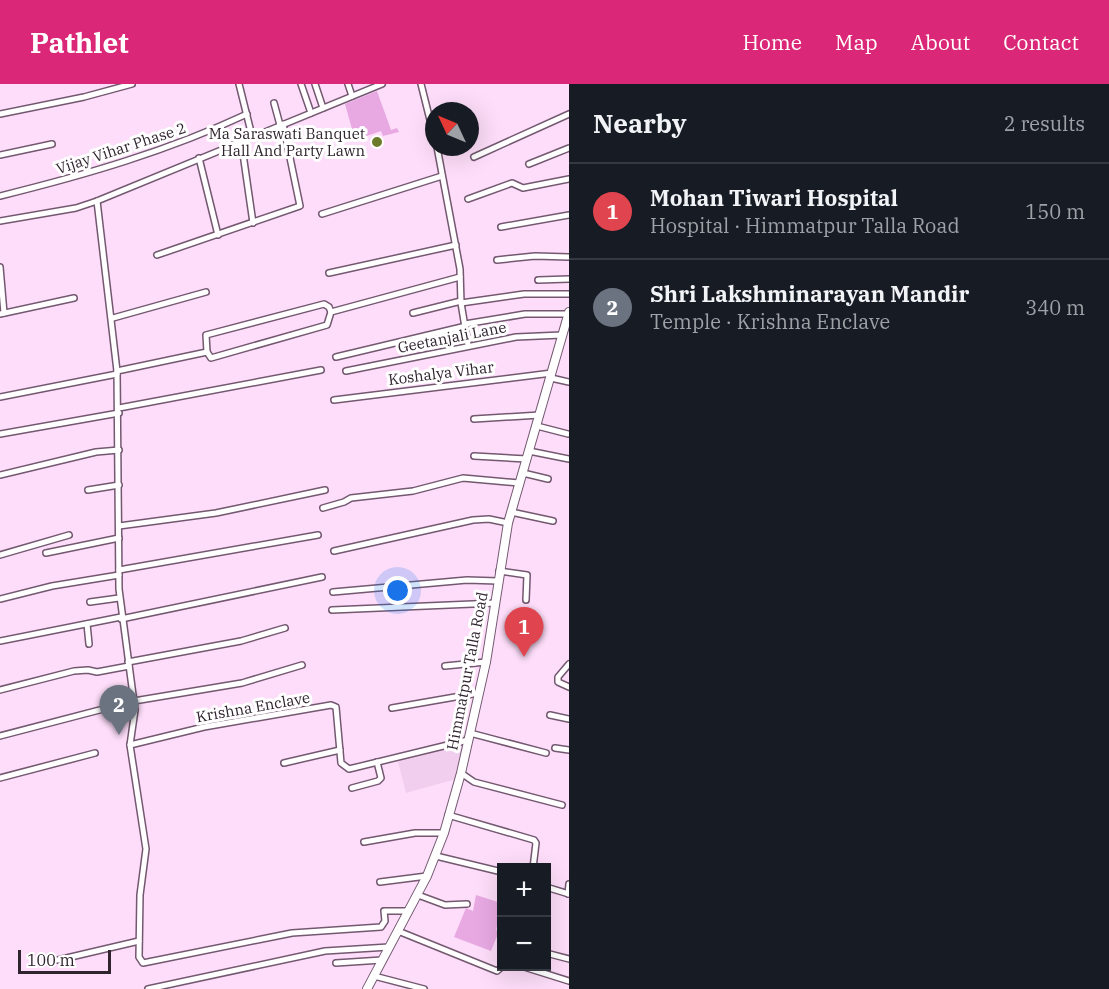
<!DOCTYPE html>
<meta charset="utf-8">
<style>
body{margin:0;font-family:"IBM Plex Serif",serif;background:#242831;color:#f1f3f6}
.controls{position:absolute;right:18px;bottom:18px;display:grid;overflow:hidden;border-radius:0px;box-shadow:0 6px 24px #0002}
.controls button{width:54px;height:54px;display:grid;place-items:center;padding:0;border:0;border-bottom:2px solid #363941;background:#171b24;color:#f1f3f6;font:30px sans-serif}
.compass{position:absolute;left:425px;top:18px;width:54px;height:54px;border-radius:50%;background:#171b24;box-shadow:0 6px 24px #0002;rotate:314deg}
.scale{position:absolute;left:18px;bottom:15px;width:93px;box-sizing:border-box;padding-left:6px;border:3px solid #2f242e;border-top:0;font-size:16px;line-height:21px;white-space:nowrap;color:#2f242e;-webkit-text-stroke:4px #fff;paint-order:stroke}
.you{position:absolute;left:398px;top:507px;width:21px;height:21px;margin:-15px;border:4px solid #fff;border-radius:50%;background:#1a73e8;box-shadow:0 0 0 9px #1a73e833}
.badge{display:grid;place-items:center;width:39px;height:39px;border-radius:50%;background:#db2777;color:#fff;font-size:20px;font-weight:700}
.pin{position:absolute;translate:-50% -50px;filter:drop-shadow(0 2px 3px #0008)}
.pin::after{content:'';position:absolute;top:32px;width:21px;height:18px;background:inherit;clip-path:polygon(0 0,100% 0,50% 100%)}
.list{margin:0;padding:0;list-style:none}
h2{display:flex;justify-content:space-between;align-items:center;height:78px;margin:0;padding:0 24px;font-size:26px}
h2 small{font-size:20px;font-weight:400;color:#9ea1a6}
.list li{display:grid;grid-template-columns:39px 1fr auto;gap:18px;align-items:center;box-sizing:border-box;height:96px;padding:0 24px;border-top:2px solid #363941}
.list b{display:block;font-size:22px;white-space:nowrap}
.list p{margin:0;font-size:20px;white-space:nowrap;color:#9ea1a6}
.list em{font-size:20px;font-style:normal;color:#9ea1a6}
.map{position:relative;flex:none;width:569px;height:905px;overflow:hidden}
header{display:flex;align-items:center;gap:36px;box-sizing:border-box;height:84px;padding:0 30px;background:#db2777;color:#fff}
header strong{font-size:28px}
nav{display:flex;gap:33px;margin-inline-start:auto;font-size:21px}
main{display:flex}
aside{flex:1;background:#171b24}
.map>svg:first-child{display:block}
.built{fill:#f2ceee}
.green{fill:#e8a9e3}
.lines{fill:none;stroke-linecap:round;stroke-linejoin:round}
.street-casing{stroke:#735870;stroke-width:8}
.secondary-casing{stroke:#735870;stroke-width:10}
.street{stroke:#fff;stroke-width:5}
.secondary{stroke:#fff;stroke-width:8}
.poi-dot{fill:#6b7b29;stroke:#fff;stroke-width:2}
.labels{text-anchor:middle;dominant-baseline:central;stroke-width:6;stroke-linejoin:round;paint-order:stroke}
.poi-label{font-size:15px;fill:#2f242e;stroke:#fff;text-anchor:end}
.street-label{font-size:15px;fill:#2f242e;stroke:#fff}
</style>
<header>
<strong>Pathlet</strong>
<nav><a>Home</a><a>Map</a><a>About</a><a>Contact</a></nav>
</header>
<main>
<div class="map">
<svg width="569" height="905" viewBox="0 0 569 905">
<rect width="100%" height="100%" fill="#fdddf9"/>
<!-- built -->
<polygon class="built" points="463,660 456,695 406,709 397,674"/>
<!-- green -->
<g class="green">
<polygon points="377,7 391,46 397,44 399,48 383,52 381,47 355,56 345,20"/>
<polygon points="476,811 501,819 501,841 497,842 496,846 499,847 491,867 454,853 466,824 473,827"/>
</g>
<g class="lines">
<defs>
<g id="street">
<polyline points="239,0 252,52"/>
<polyline points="301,0 311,29"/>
<polyline points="315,0 323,24"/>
<polyline points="348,0 352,12"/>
<polyline points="421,0 434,52"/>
<polyline points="274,19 280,41"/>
<polyline points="0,30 84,13 132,0"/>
<polyline points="241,56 253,139"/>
<polyline points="437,63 460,185 461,219 468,261"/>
<polyline points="0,71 52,60"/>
<polyline points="474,73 569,30"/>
<polyline points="199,74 218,151"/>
<polyline points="529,80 569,64"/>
<path d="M0,112C85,91 168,67 247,30"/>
<polyline points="468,115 512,99 523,104 569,95"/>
<polyline points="97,117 117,287 119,505 135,626 130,661 146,765 140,811 139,873 143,879 292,849 381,843 385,837 384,827 409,827"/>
<polyline points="322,130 442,92"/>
<polyline points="0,137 76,124 97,117 382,0"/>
<polyline points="501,143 569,131"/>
<polyline points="157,171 300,122 283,40"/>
<polyline points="497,176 535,172 569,173"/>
<polyline points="0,183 4,229"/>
<polyline points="329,189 456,161"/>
<polyline points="538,196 569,195"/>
<polyline points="461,219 524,210 569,210"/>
<polyline points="413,229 461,217"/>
<polyline points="0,230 74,214"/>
<polyline points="113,234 206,208"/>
<polyline points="465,240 525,230 568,230"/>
<polyline points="207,268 206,251 324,220 329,223 331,228"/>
<polyline points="336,273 466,242"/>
<polyline points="117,287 207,268 211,274 327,241 331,228 460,193"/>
<polyline points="346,287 516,253 562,251"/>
<polyline points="551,294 569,298"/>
<polyline points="0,313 117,290"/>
<polyline points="334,316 552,289"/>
<polyline points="119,324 321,286"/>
<polyline points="474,335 540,331"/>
<polyline points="537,342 568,350"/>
<polyline points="0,350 119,329"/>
<polyline points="529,367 569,375"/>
<polyline points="474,372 527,375"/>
<polyline points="523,389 548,395"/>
<polyline points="0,391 96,368 119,366"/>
<polyline points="88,406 119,401"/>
<polyline points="323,424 344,418 351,414 413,407 463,394 519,399"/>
<polyline points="511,428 553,437"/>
<polyline points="119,442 216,429 325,406"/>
<polyline points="334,467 473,436 489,435 508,439"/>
<polyline points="46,469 119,454"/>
<polyline points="0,471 69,451"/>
<polyline points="119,486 318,451"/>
<polyline points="499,487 527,491 526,516"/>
<polyline points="333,508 467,496 498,497"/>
<polyline points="0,515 52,502 119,491"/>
<polyline points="90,518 119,514"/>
<polyline points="332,526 496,519"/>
<polyline points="121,535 322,493"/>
<polyline points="87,540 89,560"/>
<polyline points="0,557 121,533"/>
<polyline points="128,578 241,557 285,544"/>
<polyline points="569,580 558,593 558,598 569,603"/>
<polyline points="445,582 486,578"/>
<polyline points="0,606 74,587 88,586 97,588 129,582"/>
<polyline points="392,624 478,609"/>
<polyline points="550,631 569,635"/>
<polyline points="470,649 546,669"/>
<polyline points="0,652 134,617 242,599 302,581"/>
<polyline points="130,661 204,643 331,621 336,623 341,679 349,685 468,656"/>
<polyline points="555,664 569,666"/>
<polyline points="284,679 340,666"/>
<polyline points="461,689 474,698 562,721"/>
<polyline points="0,694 95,669"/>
<polyline points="352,704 378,697 381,694 377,678"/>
<polyline points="448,731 534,756 536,759 533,784"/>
<polyline points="364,758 415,749 444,749"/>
<polyline points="436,772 502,788"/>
<polyline points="380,798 427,792"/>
<polyline points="546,803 569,810"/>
<polyline points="568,810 569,800"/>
<polyline points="418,811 445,821 467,820"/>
<polyline points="398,847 497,887 503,882"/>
<polyline points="546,869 569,875"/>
<polyline points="58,876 139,857"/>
<polyline points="336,879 382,876"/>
<polyline points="521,882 569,897"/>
<polyline points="374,892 424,905"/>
<polyline points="148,905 325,867 389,863"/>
</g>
<polyline id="secondary" points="367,905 427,792 444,749 461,689 486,578 508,439 569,228"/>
</defs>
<!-- street casing -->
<use href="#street" class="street-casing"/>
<!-- secondary casing -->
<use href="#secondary" class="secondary-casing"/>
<!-- street -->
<use href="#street" class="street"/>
<!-- secondary -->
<use href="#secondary" class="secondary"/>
</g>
<!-- markers -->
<circle class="poi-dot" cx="377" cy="58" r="6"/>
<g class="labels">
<!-- poi labels -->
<g class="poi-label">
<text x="365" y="49">Ma Saraswati Banquet<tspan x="365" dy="17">Hall And Party Lawn</tspan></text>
</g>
<!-- street labels -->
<g class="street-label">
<text transform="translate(121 64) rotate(-18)">Vijay Vihar Phase 2</text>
<text transform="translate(452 253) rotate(-11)">Geetanjali Lane</text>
<text transform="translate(441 289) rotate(-7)">Koshalya Vihar</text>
<text transform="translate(467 587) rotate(-79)">Himmatpur Talla Road</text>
<text transform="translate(253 623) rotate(-10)">Krishna Enclave</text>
</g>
</g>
</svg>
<div class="controls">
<button>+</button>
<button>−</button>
</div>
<svg class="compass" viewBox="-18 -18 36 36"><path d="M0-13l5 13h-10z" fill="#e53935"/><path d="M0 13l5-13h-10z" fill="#9ea1a6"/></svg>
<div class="scale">100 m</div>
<div class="you"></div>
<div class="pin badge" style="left:524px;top:573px;background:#e0444e">1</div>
<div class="pin badge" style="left:119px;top:651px;background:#6b7280">2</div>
</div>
<aside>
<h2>Nearby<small>2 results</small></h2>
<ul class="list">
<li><span class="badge" style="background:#e0444e">1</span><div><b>Mohan Tiwari Hospital</b><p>Hospital · Himmatpur Talla Road</p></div><em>150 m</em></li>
<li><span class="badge" style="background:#6b7280">2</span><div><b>Shri Lakshminarayan Mandir</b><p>Temple · Krishna Enclave</p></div><em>340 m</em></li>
</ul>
</aside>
</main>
